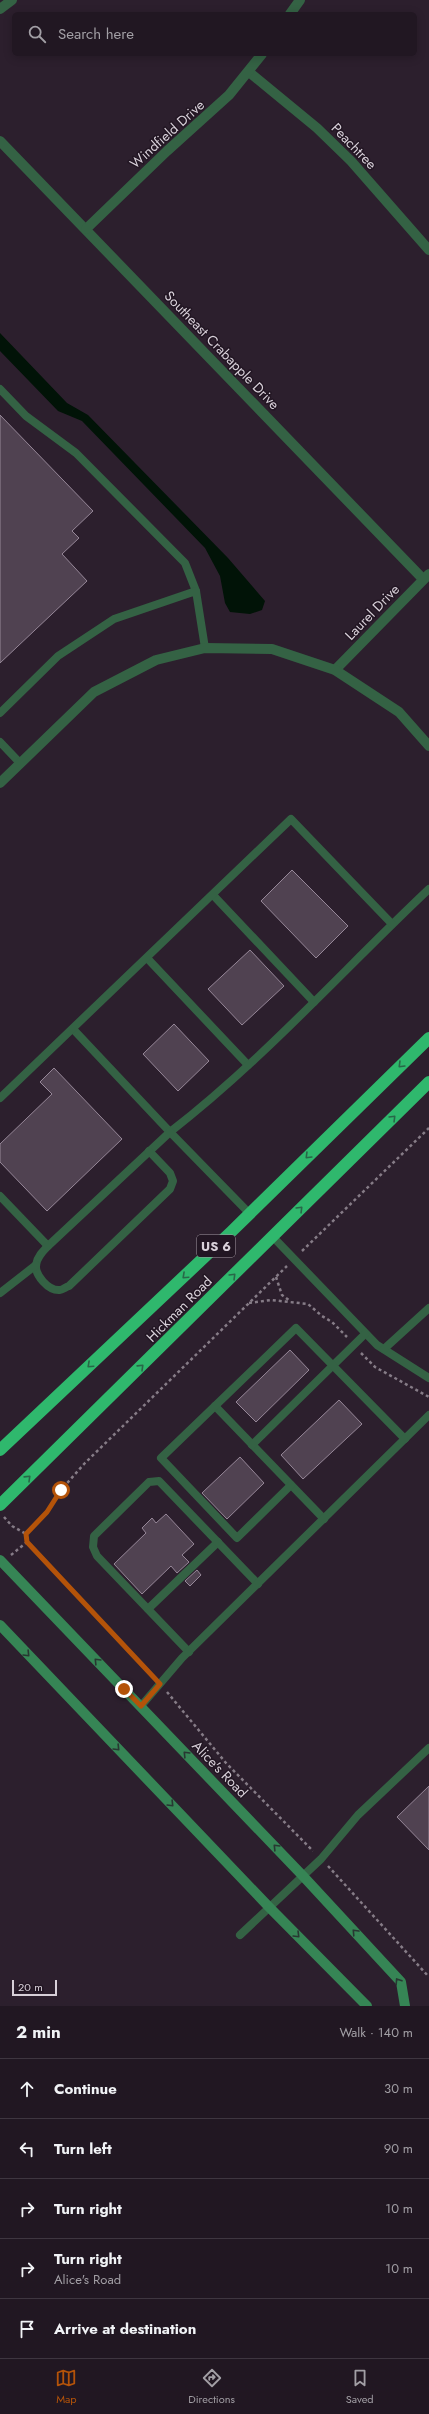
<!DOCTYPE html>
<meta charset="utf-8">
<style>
body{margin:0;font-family:Jost,sans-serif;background:#29202a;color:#f1f3f6}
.scale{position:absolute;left:12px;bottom:10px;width:45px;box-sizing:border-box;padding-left:4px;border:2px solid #d8d0d9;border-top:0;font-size:11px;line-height:14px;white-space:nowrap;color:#d8d0d9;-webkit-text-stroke:3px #221623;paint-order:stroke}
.stop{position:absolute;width:12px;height:12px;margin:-9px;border:3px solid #b45309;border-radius:50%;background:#fff}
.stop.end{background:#b45309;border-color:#fff;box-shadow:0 1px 4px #0008}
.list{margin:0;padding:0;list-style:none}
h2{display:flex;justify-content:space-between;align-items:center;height:52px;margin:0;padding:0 16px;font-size:17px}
h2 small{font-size:13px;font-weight:400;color:#a29fa5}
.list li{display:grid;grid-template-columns:26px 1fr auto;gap:12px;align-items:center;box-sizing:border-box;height:60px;padding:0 16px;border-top:1px solid #3e3640}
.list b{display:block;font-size:15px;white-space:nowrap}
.list p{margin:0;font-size:13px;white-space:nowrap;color:#a29fa5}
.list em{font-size:13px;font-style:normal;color:#a29fa5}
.icon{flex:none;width:22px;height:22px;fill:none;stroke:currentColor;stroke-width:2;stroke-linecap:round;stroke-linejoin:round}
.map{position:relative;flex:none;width:429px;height:2006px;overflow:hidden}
.search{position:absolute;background:#211722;box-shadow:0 2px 10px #0003;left:12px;right:12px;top:12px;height:44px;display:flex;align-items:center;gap:10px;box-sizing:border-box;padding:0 14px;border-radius:6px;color:#a29fa5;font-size:15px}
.sheet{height:352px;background:#211722}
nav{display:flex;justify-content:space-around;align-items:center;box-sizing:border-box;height:56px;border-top:1px solid #3e3640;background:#211722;font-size:11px;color:#a29fa5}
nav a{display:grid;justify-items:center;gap:2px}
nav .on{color:#b45309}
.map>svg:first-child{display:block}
.water{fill:#011307}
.building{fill:#504251;stroke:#968798}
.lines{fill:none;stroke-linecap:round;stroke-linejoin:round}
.path{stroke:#867c87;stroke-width:2.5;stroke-dasharray:3 3;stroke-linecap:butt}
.lane{stroke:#346244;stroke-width:8}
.street{stroke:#346244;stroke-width:10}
.secondary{stroke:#368555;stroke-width:10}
.highway{stroke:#2fb86d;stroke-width:12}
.oneway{stroke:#286748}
.oneway2{stroke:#283732}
.route{stroke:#b45309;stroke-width:5}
.labels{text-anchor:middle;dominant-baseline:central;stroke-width:3;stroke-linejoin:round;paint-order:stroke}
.shield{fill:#221623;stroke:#a198a2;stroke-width:1}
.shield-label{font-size:13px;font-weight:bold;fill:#d8d0d9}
.street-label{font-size:14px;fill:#d8d0d9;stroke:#221623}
</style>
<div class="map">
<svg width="429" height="2006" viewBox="0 0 429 2006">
<rect width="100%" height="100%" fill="#2c1f2d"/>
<!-- water -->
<polygon class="water" points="0,333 67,403 88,415 228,558 265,601 262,610 250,614 230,612 225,603 220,576 205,548 82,421 58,411 0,351"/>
<!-- building -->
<g class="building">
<polygon points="0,415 93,511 72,531 79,538 62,554 87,581 0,663"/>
<polygon points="292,870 348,926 316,958 261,901"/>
<polygon points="250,950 284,986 242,1025 208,989"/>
<polygon points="174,1024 209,1061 178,1091 143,1054"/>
<polygon points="54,1068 122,1139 47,1211 0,1162 0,1144 52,1094 40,1082"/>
<polygon points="290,1350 309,1370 256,1422 236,1402"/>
<polygon points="339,1400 362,1424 303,1479 281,1455"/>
<polygon points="240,1457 264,1483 227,1519 202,1493"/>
<polygon points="166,1514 194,1544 182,1555 189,1562 177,1573 171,1566 142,1594 114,1564 146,1533 142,1528 152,1518 156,1523"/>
<polygon points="197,1570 201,1575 190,1586 185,1581"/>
<polygon points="429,1786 429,1850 397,1817"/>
</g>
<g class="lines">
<!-- path -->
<g class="path">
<polyline points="302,1251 429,1128"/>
<polyline points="276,1277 282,1295 290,1301"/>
<polyline points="249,1303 271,1300 308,1304 322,1316 332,1322 347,1337"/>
<polyline points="361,1353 375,1367 429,1397"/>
<polyline points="4,1517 12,1526 26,1534"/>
<polyline points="11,1555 27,1542"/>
<polyline points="153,1676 27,1542 26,1534 47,1512 61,1490 85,1463 287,1266"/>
<polyline points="167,1692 226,1763 313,1851"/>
<polyline points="328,1866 429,1977"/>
</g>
<!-- lane -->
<g class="lane">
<polyline points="0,389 26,416 76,453 185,563 196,591"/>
<polyline points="0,713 58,656 114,619 196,591 205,648"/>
<polyline points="0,742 20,763"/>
<polyline points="213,895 314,1002"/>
<polyline points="147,958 248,1065"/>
<path d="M73,1029L170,1132C264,1059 343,970 429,889"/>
<polyline points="0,1098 291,819 392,924"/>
<polyline points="0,1196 48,1246 170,1132 250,1214"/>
<polyline points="273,1237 377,1345 429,1378"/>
<path d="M48,1246C43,1251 37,1257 36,1265C35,1275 48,1291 60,1290C62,1290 66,1287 69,1286L170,1189L173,1181L170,1173L149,1151"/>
<polyline points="0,1293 36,1265"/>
<polyline points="384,1349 429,1308"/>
<polyline points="215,1406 324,1519"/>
<polyline points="252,1445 365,1334"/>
<polyline points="291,1485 237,1538 161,1458 296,1328 405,1439"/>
<polyline points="148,1609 218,1542"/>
<polyline points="189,1652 97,1556 93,1547 94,1536 149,1482 159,1481 258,1584"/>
<polyline points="141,1706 182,1658 429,1415"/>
<polyline points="240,1935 321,1859 358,1815 429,1748"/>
</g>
<!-- street -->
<g class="street">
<polyline points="0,9 12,0"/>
<polyline points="290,14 300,0"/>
<polyline points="249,72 317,128 351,161 429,250"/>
<polyline points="0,141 423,579"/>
<polyline points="86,229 167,151 229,95 262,54"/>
<polyline points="335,670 429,574"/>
<polyline points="0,783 94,692 156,660 205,648 272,649 335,670 399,712 429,746"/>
</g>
<!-- secondary -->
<g class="secondary">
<polyline points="0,1560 303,1876 401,1982 405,2006"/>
<polyline points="0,1625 269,1907 367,2006"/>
</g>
<!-- highway -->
<g class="highway">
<polyline points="0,1450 231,1232 429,1038"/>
<polyline points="0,1505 429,1082"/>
</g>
</g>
<!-- one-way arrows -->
<defs><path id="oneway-chevron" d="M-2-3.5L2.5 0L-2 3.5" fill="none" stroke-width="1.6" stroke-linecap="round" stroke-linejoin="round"/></defs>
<g class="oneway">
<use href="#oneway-chevron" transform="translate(401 1065) rotate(135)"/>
<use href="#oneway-chevron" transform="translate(393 1118) rotate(-45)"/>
<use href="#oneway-chevron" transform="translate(308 1156) rotate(135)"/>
<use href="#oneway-chevron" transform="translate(300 1209) rotate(-45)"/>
<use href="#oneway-chevron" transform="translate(185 1276) rotate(137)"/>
<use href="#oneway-chevron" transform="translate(233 1276) rotate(-45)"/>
<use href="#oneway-chevron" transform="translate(90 1365) rotate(137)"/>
<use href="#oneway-chevron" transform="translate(141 1367) rotate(-44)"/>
<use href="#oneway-chevron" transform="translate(28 1478) rotate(-44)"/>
</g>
<g class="oneway2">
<use href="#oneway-chevron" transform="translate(27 1654) rotate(46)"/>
<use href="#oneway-chevron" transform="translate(97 1661) rotate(-134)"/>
<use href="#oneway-chevron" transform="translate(117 1748) rotate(46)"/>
<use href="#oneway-chevron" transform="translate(186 1754) rotate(-134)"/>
<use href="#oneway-chevron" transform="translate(171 1804) rotate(46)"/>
<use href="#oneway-chevron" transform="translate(276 1847) rotate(-134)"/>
<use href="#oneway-chevron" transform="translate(355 1932) rotate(-133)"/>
<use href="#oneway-chevron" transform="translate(297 1935) rotate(45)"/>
<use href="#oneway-chevron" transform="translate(398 1981) rotate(-123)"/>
</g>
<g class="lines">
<!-- route -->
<polyline class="route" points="61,1490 47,1512 26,1534 27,1542 160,1684 141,1706 124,1689"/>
</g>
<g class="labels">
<!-- shield labels -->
<rect class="shield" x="197" y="1235" width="38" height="22" rx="3"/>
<g class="shield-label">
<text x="216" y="1246">US 6</text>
</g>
<!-- street labels -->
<g class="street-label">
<text transform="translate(167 134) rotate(-42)">Windfield Drive</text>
<text transform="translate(354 146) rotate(46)">Peachtree</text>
<text transform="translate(222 350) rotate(46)">Southeast Crabapple Drive</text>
<text transform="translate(372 612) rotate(-46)">Laurel Drive</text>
<text transform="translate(179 1309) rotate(-45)">Hickman Road</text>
<text transform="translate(220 1769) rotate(46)">Alice's Road</text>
</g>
</g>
</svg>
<div class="scale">20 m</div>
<div class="stop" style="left:61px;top:1490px"></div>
<div class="stop end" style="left:124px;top:1689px"></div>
<div class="search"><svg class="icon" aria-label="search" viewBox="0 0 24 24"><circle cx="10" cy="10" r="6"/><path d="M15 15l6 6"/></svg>Search here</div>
</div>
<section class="sheet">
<h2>2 min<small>Walk · 140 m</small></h2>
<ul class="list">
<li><svg class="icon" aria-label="ahead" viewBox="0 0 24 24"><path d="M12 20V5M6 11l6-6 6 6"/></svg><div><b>Continue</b></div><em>30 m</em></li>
<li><svg class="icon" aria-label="left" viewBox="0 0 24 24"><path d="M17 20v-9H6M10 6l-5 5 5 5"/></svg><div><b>Turn left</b></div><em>90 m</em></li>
<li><svg class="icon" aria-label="right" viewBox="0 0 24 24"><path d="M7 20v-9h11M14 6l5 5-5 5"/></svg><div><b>Turn right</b></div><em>10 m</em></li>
<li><svg class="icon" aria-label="right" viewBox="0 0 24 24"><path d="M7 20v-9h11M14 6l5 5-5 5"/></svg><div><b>Turn right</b><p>Alice's Road</p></div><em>10 m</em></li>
<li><svg class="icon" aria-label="arrive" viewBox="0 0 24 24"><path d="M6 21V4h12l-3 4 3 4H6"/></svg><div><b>Arrive at destination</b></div></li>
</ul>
</section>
<nav>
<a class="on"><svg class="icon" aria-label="map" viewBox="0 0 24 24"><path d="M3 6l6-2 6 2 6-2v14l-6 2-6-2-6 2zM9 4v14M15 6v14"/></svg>Map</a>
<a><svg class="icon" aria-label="directions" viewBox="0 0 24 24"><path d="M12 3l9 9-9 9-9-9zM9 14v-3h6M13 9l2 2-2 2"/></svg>Directions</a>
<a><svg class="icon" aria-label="saved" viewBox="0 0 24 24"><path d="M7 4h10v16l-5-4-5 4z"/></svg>Saved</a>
</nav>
